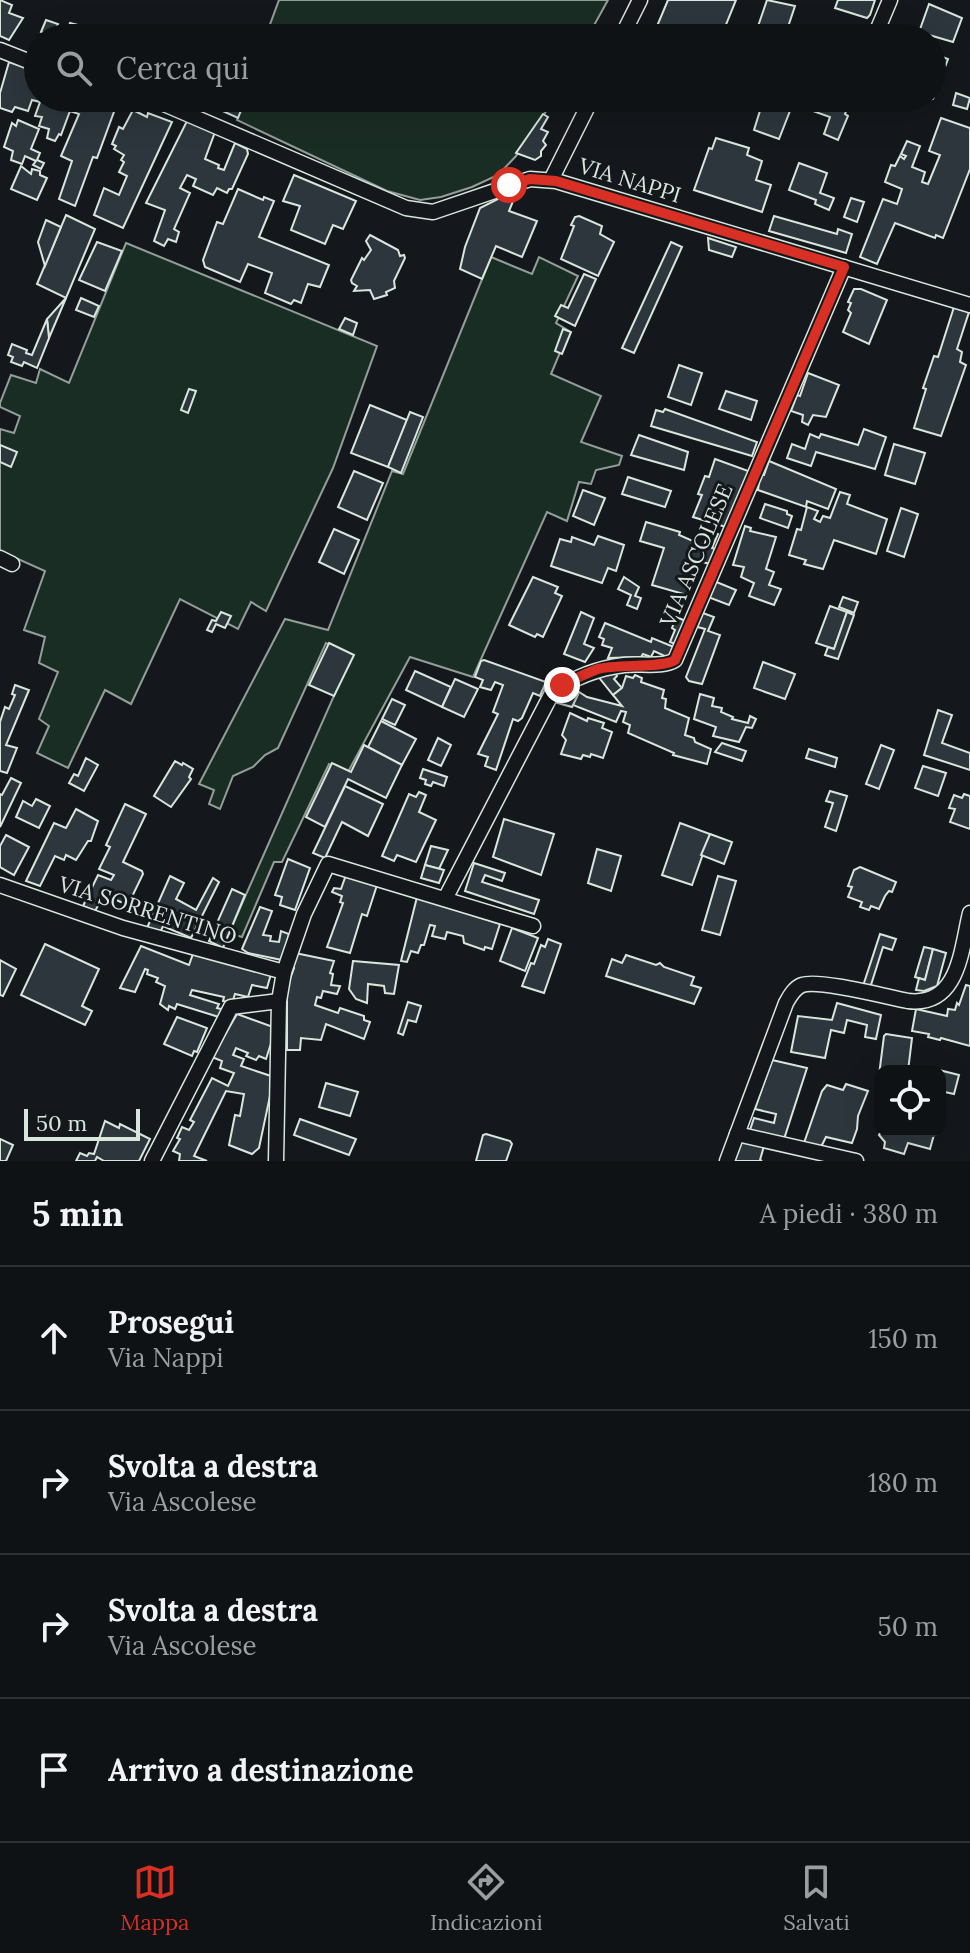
<!DOCTYPE html>
<html lang="it">
<meta charset="utf-8">
<style>
body{margin:0;font-family:Lora,serif;background:#181b1e;color:#f1f3f6}
.controls{position:absolute;right:24px;bottom:24px;display:grid;overflow:hidden;border-radius:16px;box-shadow:0 8px 32px #0002}
.controls button{width:72px;height:72px;display:grid;place-items:center;padding:0;border:0;border-bottom:2px solid #2f3234;background:#0f1215;color:#f1f3f6;font:40px sans-serif}
.scale{position:absolute;left:24px;bottom:20px;width:116px;box-sizing:border-box;padding-left:8px;border:4px solid #d8e6dc;border-top:0;font-size:22px;line-height:28px;white-space:nowrap;color:#d8e6dc;-webkit-text-stroke:6px #14181c;paint-order:stroke}
.stop{position:absolute;width:24px;height:24px;margin:-18px;border:6px solid #d93025;border-radius:50%;background:#fff}
.stop.end{background:#d93025;border-color:#fff;box-shadow:0 2px 8px #0008}
.list{margin:0;padding:0;list-style:none}
h2{display:flex;justify-content:space-between;align-items:center;height:104px;margin:0;padding:0 32px;font-size:34px}
h2 small{font-size:26px;font-weight:400;color:#9b9ea0}
.list li{display:grid;grid-template-columns:52px 1fr auto;gap:24px;align-items:center;box-sizing:border-box;height:144px;padding:0 32px;border-top:2px solid #2f3234}
.list b{display:block;font-size:30px;white-space:nowrap}
.list p{margin:0;font-size:26px;white-space:nowrap;color:#9b9ea0}
.list em{font-size:26px;font-style:normal;color:#9b9ea0}
.icon{flex:none;width:44px;height:44px;fill:none;stroke:currentColor;stroke-width:2;stroke-linecap:round;stroke-linejoin:round}
.map{position:relative;flex:none;width:970px;height:1161px;overflow:hidden}
.search{position:absolute;background:#0f1215;box-shadow:0 8px 32px #0002;left:24px;right:24px;top:24px;height:88px;display:flex;align-items:center;gap:20px;box-sizing:border-box;padding:0 28px;border-radius:44px;color:#9b9ea0;font-size:30px}
.sheet{height:680px;background:#0f1215}
nav{display:flex;justify-content:space-around;align-items:center;box-sizing:border-box;height:112px;border-top:2px solid #2f3234;background:#0f1215;font-size:22px;color:#9b9ea0}
nav a{display:grid;justify-items:center;gap:4px}
nav .on{color:#d93025}
.map>svg:first-child{display:block}
.green{fill:#1a2d24;stroke:#939e99;stroke-width:2}
.building{fill:#2c363c;stroke:#d8e6dc;stroke-width:2}
.lines{fill:none;stroke-linecap:round;stroke-linejoin:round}
.minor-casing{stroke:#d8e6dc;stroke-width:17}
.minor{stroke:#14181c;stroke-width:14}
.route{stroke:#d93025;stroke-width:10}
.labels{text-anchor:middle;dominant-baseline:central;stroke-width:6;stroke-linejoin:round;paint-order:stroke}
.street-label{font-size:22px;fill:#d8e6dc;stroke:#14181c}
</style>
<div class="map">
<svg width="970" height="1161" viewBox="0 0 970 1161">
<rect width="100%" height="100%" fill="#14181c"/>
<!-- green -->
<g class="green">
<polygon points="279,0 608,0 587,38 265,38"/>
<polygon points="244,98 555,98 516,156 498,175 472,187 441,197 420,200 387,191 237,120"/>
<polygon points="126,243 377,346 333,468 266,611 251,602 238,629 180,599 131,704 105,690 68,768 37,753 49,726 39,719 58,672 39,663 45,637 24,630 45,571 0,551 0,429 14,433 20,416 0,407 0,403 11,375 36,383 40,369 69,383"/>
<polygon points="491,257 532,274 539,257 578,276 556,323 569,331 551,374 601,396 581,442 622,456 619,465 596,470 591,484 579,482 567,521 547,512 473,677 410,657 348,772 329,764 282,862 274,862 242,937 229,933 352,655 326,643 278,748 265,755 253,767 233,776 220,809 209,804 214,790 199,784 285,619 328,630 392,471 403,474"/>
</g>
<!-- building -->
<g class="building">
<polygon points="0,0 12,5 9,13 23,18 9,40 0,36"/>
<polygon points="668,0 736,0 721,37 699,27 694,38 652,38"/>
<polygon points="767,0 795,6 786,33 800,38 754,38"/>
<polygon points="838,0 875,0 870,15 867,18 835,8"/>
<polygon points="929,4 962,18 953,42 919,32"/>
<polygon points="46,20 58,24 53,36 41,32"/>
<polygon points="70,23 94,29 92,33 101,35 100,38 65,38"/>
<polygon points="932,53 948,59 933,99 928,100 922,98 932,98"/>
<polygon points="9,62 38,72 38,98 84,98 115,109 97,158 93,157 75,206 59,199 72,161 61,156 79,114 70,111 61,135 59,134 55,141 47,138 49,129 39,126 42,117 35,116 40,102 32,100 28,111 15,107 12,112 0,108 0,93"/>
<polygon points="956,93 970,98 967,109 953,105"/>
<polygon points="210,98 246,98 238,118 207,104"/>
<polygon points="764,98 795,98 779,139 754,130"/>
<polygon points="815,98 851,98 845,114 848,116 838,140 824,134 830,117 810,110"/>
<polygon points="133,110 147,117 148,113 172,122 123,228 94,215 104,188 119,195 127,176 119,172 124,162 121,160 124,155 114,149 116,146 112,144 119,127 123,129"/>
<polygon points="543,114 548,117 541,129 548,132 543,141 546,145 541,151 541,156 535,160 516,153"/>
<polygon points="941,118 970,128 970,169 943,238 936,235 935,238 895,223 877,264 860,257 883,199 897,204 902,189 885,182 891,165 895,166 900,156 904,159 906,156 901,154 907,141 920,146 912,167 925,172 922,182 928,184 940,155 929,151"/>
<polygon points="18,120 39,129 31,149 40,153 37,160 44,163 41,169 33,165 36,161 25,156 22,164 11,160 13,151 4,147 12,123 16,126"/>
<polygon points="187,121 215,132 205,159 219,165 218,168 224,170 235,143 247,149 248,154 232,189 229,189 227,193 217,188 213,195 193,186 196,179 187,175 180,188 190,193 174,229 179,232 176,242 168,239 164,246 154,241 165,210 146,203"/>
<polygon points="716,138 749,148 747,155 762,161 756,180 771,185 762,212 694,190 709,148 712,149"/>
<polygon points="799,163 827,173 820,193 834,198 829,210 815,204 816,200 789,190"/>
<polygon points="21,166 31,174 32,169 40,171 40,175 47,178 37,200 11,189"/>
<polygon points="294,175 356,201 343,229 333,225 325,244 291,230 300,206 283,201"/>
<polygon points="238,189 263,200 264,197 274,201 259,237 329,265 320,287 308,284 301,303 294,300 291,304 265,293 272,273 248,264 240,282 205,267 203,260 217,222 223,224"/>
<polygon points="518,189 509,211 537,221 522,257 496,246 482,279 460,269 465,247 480,208"/>
<polygon points="851,198 864,202 857,222 844,217"/>
<polygon points="66,215 95,229 66,298 37,284"/>
<polygon points="579,216 602,226 600,234 614,242 598,276 561,259 574,226 571,225 575,217"/>
<polygon points="774,216 837,234 838,229 852,234 846,253 769,231"/>
<polygon points="46,220 61,227 45,266 38,242"/>
<polygon points="370,235 398,250 400,256 404,255 405,258 394,281 395,288 386,292 387,295 374,299 370,290 354,291 357,286 352,283 351,280 362,258 364,260 371,250 366,241"/>
<polygon points="708,238 736,247 732,257 709,250"/>
<polygon points="97,242 122,251 105,291 79,280"/>
<polygon points="671,242 682,247 634,353 622,348"/>
<polygon points="584,274 596,279 575,326 555,316 561,305 568,308"/>
<polygon points="854,289 861,289 887,300 869,344 843,332 851,313 848,310 851,303 848,302"/>
<polygon points="66,298 49,338 47,319"/>
<polygon points="81,298 99,306 94,317 76,310"/>
<polygon points="954,307 969,312 957,349 962,352 960,362 966,365 941,436 914,428 926,389 923,388 934,356 938,357"/>
<polygon points="345,318 357,323 353,335 339,329"/>
<polygon points="47,319 49,338 37,368 24,362 22,366 11,362 13,357 8,355 12,344 27,350 26,353 32,355"/>
<polygon points="563,329 571,332 562,354 555,351"/>
<polygon points="679,365 702,373 691,405 668,397"/>
<polygon points="808,373 839,385 826,417 813,415 808,425 802,422 803,415 791,411 797,395 800,396"/>
<polygon points="189,389 196,391 188,413 181,410"/>
<polygon points="726,391 757,401 751,420 719,409"/>
<polygon points="370,405 407,420 388,467 351,453"/>
<polygon points="665,409 757,442 752,456 651,426 656,410 663,412"/>
<polygon points="410,412 423,417 401,473 388,467"/>
<polygon points="864,429 886,437 875,469 816,452 811,466 787,458 792,444 805,449 810,434 819,438 821,434 858,445"/>
<polygon points="639,435 688,452 684,470 631,455"/>
<polygon points="894,444 925,453 915,484 885,475"/>
<polygon points="0,445 17,452 11,467 0,462"/>
<polygon points="715,459 751,472 726,527 693,517 702,495 698,494 705,476 709,477"/>
<polygon points="769,461 836,489 828,509 807,501 806,507 758,490 760,475 764,475"/>
<polygon points="354,471 383,483 367,520 338,507"/>
<polygon points="628,477 671,491 665,507 622,494"/>
<polygon points="583,490 605,498 594,525 573,516"/>
<polygon points="840,492 850,495 847,504 887,519 876,554 834,540 823,569 804,564 806,560 789,555 797,529 801,530 807,507 818,511 814,519 820,522 823,516 830,518"/>
<polygon points="765,504 787,511 787,514 792,516 788,528 760,518"/>
<polygon points="901,508 918,514 904,557 887,551"/>
<polygon points="646,522 680,532 679,535 704,546 709,531 718,534 712,548 716,549 710,564 695,560 693,566 697,567 687,595 652,585 664,548 640,541"/>
<polygon points="745,526 751,528 750,531 776,537 766,569 774,572 769,585 781,589 774,605 749,596 754,583 741,577 744,567 733,565"/>
<polygon points="334,529 359,540 344,574 319,562"/>
<polygon points="598,536 624,545 616,571 608,568 602,583 551,566 560,539 571,542 572,537 594,545"/>
<polygon points="533,577 558,587 555,593 562,596 543,637 537,634 535,637 509,625"/>
<polygon points="624,577 639,587 635,596 641,598 637,609 627,605 631,595 618,589"/>
<polygon points="714,581 736,590 729,605 708,597"/>
<polygon points="843,597 858,602 854,613 839,607"/>
<polygon points="830,606 847,612 834,649 816,643"/>
<polygon points="221,612 231,616 225,628 216,624 212,632 207,630 212,620 216,621"/>
<polygon points="581,612 594,618 584,644 594,648 585,662 564,654"/>
<polygon points="700,612 714,617 708,631 720,635 702,684 689,681 686,677 705,629 694,626"/>
<polygon points="847,612 854,615 838,659 825,655 828,647 834,649"/>
<polygon points="676,617 686,621 675,644 670,642 675,630 672,628"/>
<polygon points="605,623 651,642 652,638 674,647 669,658 654,651 651,657 643,654 641,657 608,658 612,648 602,645 604,639 599,637"/>
<polygon points="329,643 354,655 334,696 309,685"/>
<polygon points="484,660 546,682 540,696 533,693 522,718 518,721 513,719 496,770 485,766 488,757 478,754 498,714 493,712 503,685 495,682 491,690 480,687 483,680 475,677 481,661"/>
<polygon points="763,662 795,674 785,699 754,688"/>
<polygon points="415,671 451,687 442,707 406,690"/>
<polygon points="615,672 617,676 614,679 622,688 613,695 597,675"/>
<polygon points="635,675 642,678 641,682 664,690 662,698 666,699 665,708 689,718 685,735 694,738 695,742 711,749 707,764 673,755 674,753 628,733 630,725 623,722 626,712 621,711 616,722 573,705 579,692 587,697 622,706 613,695 622,688 626,676 633,678"/>
<polygon points="455,679 478,689 464,717 442,707"/>
<polygon points="15,685 29,690 6,745 17,748 7,773 0,771 0,722 5,707 9,709 15,695 12,694"/>
<polygon points="570,687 579,692 572,707 554,702"/>
<polygon points="700,694 714,698 712,706 722,708 721,712 733,717 732,719 748,723 750,716 756,719 752,728 746,727 739,742 713,736 716,727 694,719"/>
<polygon points="392,699 405,705 395,725 382,719"/>
<polygon points="938,710 952,715 942,743 970,753 970,770 924,755"/>
<polygon points="570,713 587,721 588,718 604,723 602,728 612,732 603,758 591,754 590,757 583,755 581,759 561,754 566,740 562,735"/>
<polygon points="381,721 416,739 402,765 368,747"/>
<polygon points="438,738 451,745 441,766 428,760"/>
<polygon points="722,743 746,751 742,761 715,752"/>
<polygon points="364,745 402,765 386,798 348,779 325,827 306,817 332,763 351,772"/>
<polygon points="881,745 894,750 879,789 866,784"/>
<polygon points="809,749 837,758 835,767 806,758"/>
<polygon points="86,758 98,765 84,791 69,783 74,774 78,776"/>
<polygon points="175,761 182,765 183,763 193,769 189,777 191,779 171,807 154,796"/>
<polygon points="923,766 946,773 938,796 915,788"/>
<polygon points="423,769 447,777 444,786 433,782 431,786 425,784 426,780 420,778"/>
<polygon points="11,778 21,783 0,827 0,794 2,795"/>
<polygon points="345,786 383,804 368,836 342,822 325,858 313,853"/>
<polygon points="830,791 847,796 836,831 825,827 833,803 826,801"/>
<polygon points="419,792 426,795 419,812 436,820 416,862 397,855 394,861 382,856 409,794 416,797"/>
<polygon points="964,794 970,796 970,829 950,822 955,809 949,808 954,795 962,798"/>
<polygon points="36,799 50,806 39,828 16,817 23,801 32,806"/>
<polygon points="125,804 146,814 123,862 142,871 143,874 129,903 125,904 114,899 113,893 107,890 95,911 83,906 98,875 111,880 114,875 99,869 110,847 106,845"/>
<polygon points="76,809 98,821 91,841 88,841 76,860 66,855 64,860 55,856 40,886 26,881 54,823 66,828"/>
<polygon points="504,819 554,834 541,875 493,857"/>
<polygon points="680,823 710,834 692,885 662,875"/>
<polygon points="710,834 732,842 724,864 701,855"/>
<polygon points="6,835 29,847 14,875 0,867 0,846"/>
<polygon points="431,846 448,850 439,869 425,865"/>
<polygon points="597,849 621,856 611,891 588,883"/>
<polygon points="288,859 310,868 295,910 280,905 282,897 275,895"/>
<polygon points="474,863 505,873 502,881 485,875 482,882 539,900 534,914 465,891"/>
<polygon points="425,865 444,870 439,883 421,878"/>
<polygon points="860,867 896,882 892,892 889,891 885,896 879,909 871,906 869,910 860,907 862,902 848,897 852,887 848,886 854,870"/>
<polygon points="346,875 378,882 367,916 362,914 350,953 327,947 343,903 340,902 342,896 332,892 334,888 341,889"/>
<polygon points="170,876 184,883 176,899 196,910 213,878 219,882 191,938 163,926 160,933 147,928"/>
<polygon points="718,876 736,881 720,935 702,930"/>
<polygon points="232,889 245,895 223,948 209,941"/>
<polygon points="417,897 500,924 492,949 485,947 484,950 464,943 463,936 447,932 445,939 432,936 435,926 430,925 424,945 421,945 418,953 411,951 407,962 401,961"/>
<polygon points="260,907 272,911 263,935 271,936 270,941 279,942 281,931 289,934 282,960 248,953 242,949"/>
<polygon points="512,928 538,938 525,971 500,961"/>
<polygon points="880,934 896,939 892,950 883,947 870,988 863,986"/>
<polygon points="548,939 561,944 544,993 522,986 531,963 534,964 541,945 545,947"/>
<polygon points="45,944 99,969 82,1006 92,1011 85,1025 21,995"/>
<polygon points="141,946 189,965 193,954 271,974 267,988 252,985 248,997 235,994 232,1003 223,1001 224,997 192,990 190,995 219,1004 217,1008 225,1010 222,1018 177,1004 175,1009 169,1006 168,1010 160,1004 165,986 156,982 158,978 147,974 148,970 145,969 135,992 120,988"/>
<polygon points="924,947 933,949 925,980 915,977"/>
<polygon points="933,949 946,953 937,986 924,991 916,990 919,978 925,980"/>
<polygon points="295,953 334,961 330,973 333,974 331,985 340,986 337,994 323,991 321,998 317,997 315,1005 338,1013 340,1008 364,1016 364,1020 370,1022 364,1039 326,1024 321,1040 301,1038 300,1050 287,1050 287,987 294,968 291,967"/>
<polygon points="626,955 656,965 660,963 664,967 694,977 691,985 701,988 694,1004 606,976 612,959 622,963"/>
<polygon points="0,960 16,969 3,996 0,995"/>
<polygon points="353,961 399,965 394,994 385,993 384,986 368,984 367,1003 356,999 349,989"/>
<polygon points="966,985 970,986 970,1046 941,1038 940,1040 928,1037 929,1034 912,1031 916,1009 947,1016 948,1009 955,1010 957,1003 959,1005"/>
<polygon points="408,1002 421,1006 416,1022 408,1020 403,1035 398,1033"/>
<polygon points="837,1003 881,1015 876,1039 865,1037 867,1025 847,1020 844,1033 831,1030 825,1058 791,1052 798,1016 832,1020"/>
<polygon points="237,1014 276,1028 266,1059 259,1056 256,1060 246,1056 248,1053 236,1048 233,1055 244,1059 241,1066 274,1077 259,1148 252,1154 229,1145 235,1115 240,1116 244,1094 226,1091 194,1156 207,1161 179,1161 180,1154 173,1151 180,1139 177,1138 182,1127 189,1130 194,1122 190,1120 212,1078 228,1086 234,1073 220,1068 222,1061 212,1057"/>
<polygon points="177,1017 207,1028 197,1052 194,1051 192,1056 164,1044"/>
<polygon points="886,1034 912,1038 908,1071 880,1071 879,1075 884,1036"/>
<polygon points="772,1060 807,1068 784,1139 749,1133 754,1118 774,1123 776,1114 755,1109"/>
<polygon points="939,1070 959,1075 954,1094 940,1091"/>
<polygon points="326,1083 358,1092 350,1116 319,1107"/>
<polygon points="846,1084 868,1091 858,1116 857,1129 852,1143 826,1137 821,1147 804,1143 822,1091 827,1085 843,1090"/>
<polygon points="300,1119 356,1139 349,1155 294,1135"/>
<polygon points="105,1121 119,1128 120,1124 150,1139 139,1161 104,1161 97,1157 95,1161 76,1161 80,1153 87,1156 89,1153 94,1154"/>
<polygon points="881,1131 935,1131 930,1149 908,1143 904,1154 884,1148 885,1142 879,1135"/>
<polygon points="486,1134 510,1141 512,1144 506,1161 476,1161 483,1135"/>
<polygon points="0,1139 13,1145 6,1161 0,1161"/>
<polygon points="741,1141 764,1146 760,1160 762,1161 734,1161"/>
</g>
<g class="lines">
<defs>
<g id="minor">
<polyline points="621,38 640,0"/>
<polyline points="874,38 890,0"/>
<polyline points="0,50 38,65"/>
<polyline points="150,98 406,208 433,212 530,179 556,181 970,305"/>
<polyline points="551,180 592,98"/>
<polyline points="0,558 12,564"/>
<polyline points="0,885 123,928 284,972 279,1001 276,1161"/>
<path d="M445,899L552,693C573,678 599,668 624,665C639,663 663,668 675,660L844,267"/>
<polyline points="284,972 304,914 328,864 533,926"/>
<polyline points="737,1134 856,1161"/>
<polyline points="152,1161 231,1007 279,1001"/>
<path d="M727,1161L786,1003C790,996 794,988 802,985C819,979 887,997 908,1001C959,1007 961,950 970,913"/>
</g>
</defs>
<!-- minor casing -->
<use href="#minor" class="minor-casing"/>
<!-- minor -->
<use href="#minor" class="minor"/>
</g>
<g class="lines">
<!-- route -->
<path class="route" d="M509,185L530,179L556,181L844,267L675,660C664,668 617,664 598,669C586,673 574,680 562,685"/>
</g>
<g class="labels">
<!-- street labels -->
<g class="street-label">
<text transform="translate(630 180) rotate(17)">VIA NAPPI</text>
<text transform="translate(696 555) rotate(-67)">VIA ASCOLESE</text>
<text transform="translate(148 910) rotate(17)">VIA SORRENTINO</text>
</g>
</g>
</svg>
<div class="controls">
<button><svg class="icon" aria-label="locate" viewBox="0 0 24 24"><circle cx="12" cy="12" r="6"/><path d="M12 2v4M12 18v4M2 12h4M18 12h4"/></svg></button>
</div>
<div class="scale">50 m</div>
<div class="stop" style="left:509px;top:185px"></div>
<div class="stop end" style="left:562px;top:685px"></div>
<div class="search"><svg class="icon" aria-label="search" viewBox="0 0 24 24"><circle cx="10" cy="10" r="6"/><path d="M15 15l6 6"/></svg>Cerca qui</div>
</div>
<section class="sheet">
<h2>5 min<small>A piedi · 380 m</small></h2>
<ul class="list">
<li><svg class="icon" aria-label="ahead" viewBox="0 0 24 24"><path d="M12 20V5M6 11l6-6 6 6"/></svg><div><b>Prosegui</b><p>Via Nappi</p></div><em>150 m</em></li>
<li><svg class="icon" aria-label="right" viewBox="0 0 24 24"><path d="M7 20v-9h11M14 6l5 5-5 5"/></svg><div><b>Svolta a destra</b><p>Via Ascolese</p></div><em>180 m</em></li>
<li><svg class="icon" aria-label="right" viewBox="0 0 24 24"><path d="M7 20v-9h11M14 6l5 5-5 5"/></svg><div><b>Svolta a destra</b><p>Via Ascolese</p></div><em>50 m</em></li>
<li><svg class="icon" aria-label="arrive" viewBox="0 0 24 24"><path d="M6 21V4h12l-3 4 3 4H6"/></svg><div><b>Arrivo a destinazione</b></div></li>
</ul>
</section>
<nav>
<a class="on"><svg class="icon" aria-label="map" viewBox="0 0 24 24"><path d="M3 6l6-2 6 2 6-2v14l-6 2-6-2-6 2zM9 4v14M15 6v14"/></svg>Mappa</a>
<a><svg class="icon" aria-label="directions" viewBox="0 0 24 24"><path d="M12 3l9 9-9 9-9-9zM9 14v-3h6M13 9l2 2-2 2"/></svg>Indicazioni</a>
<a><svg class="icon" aria-label="saved" viewBox="0 0 24 24"><path d="M7 4h10v16l-5-4-5 4z"/></svg>Salvati</a>
</nav>
